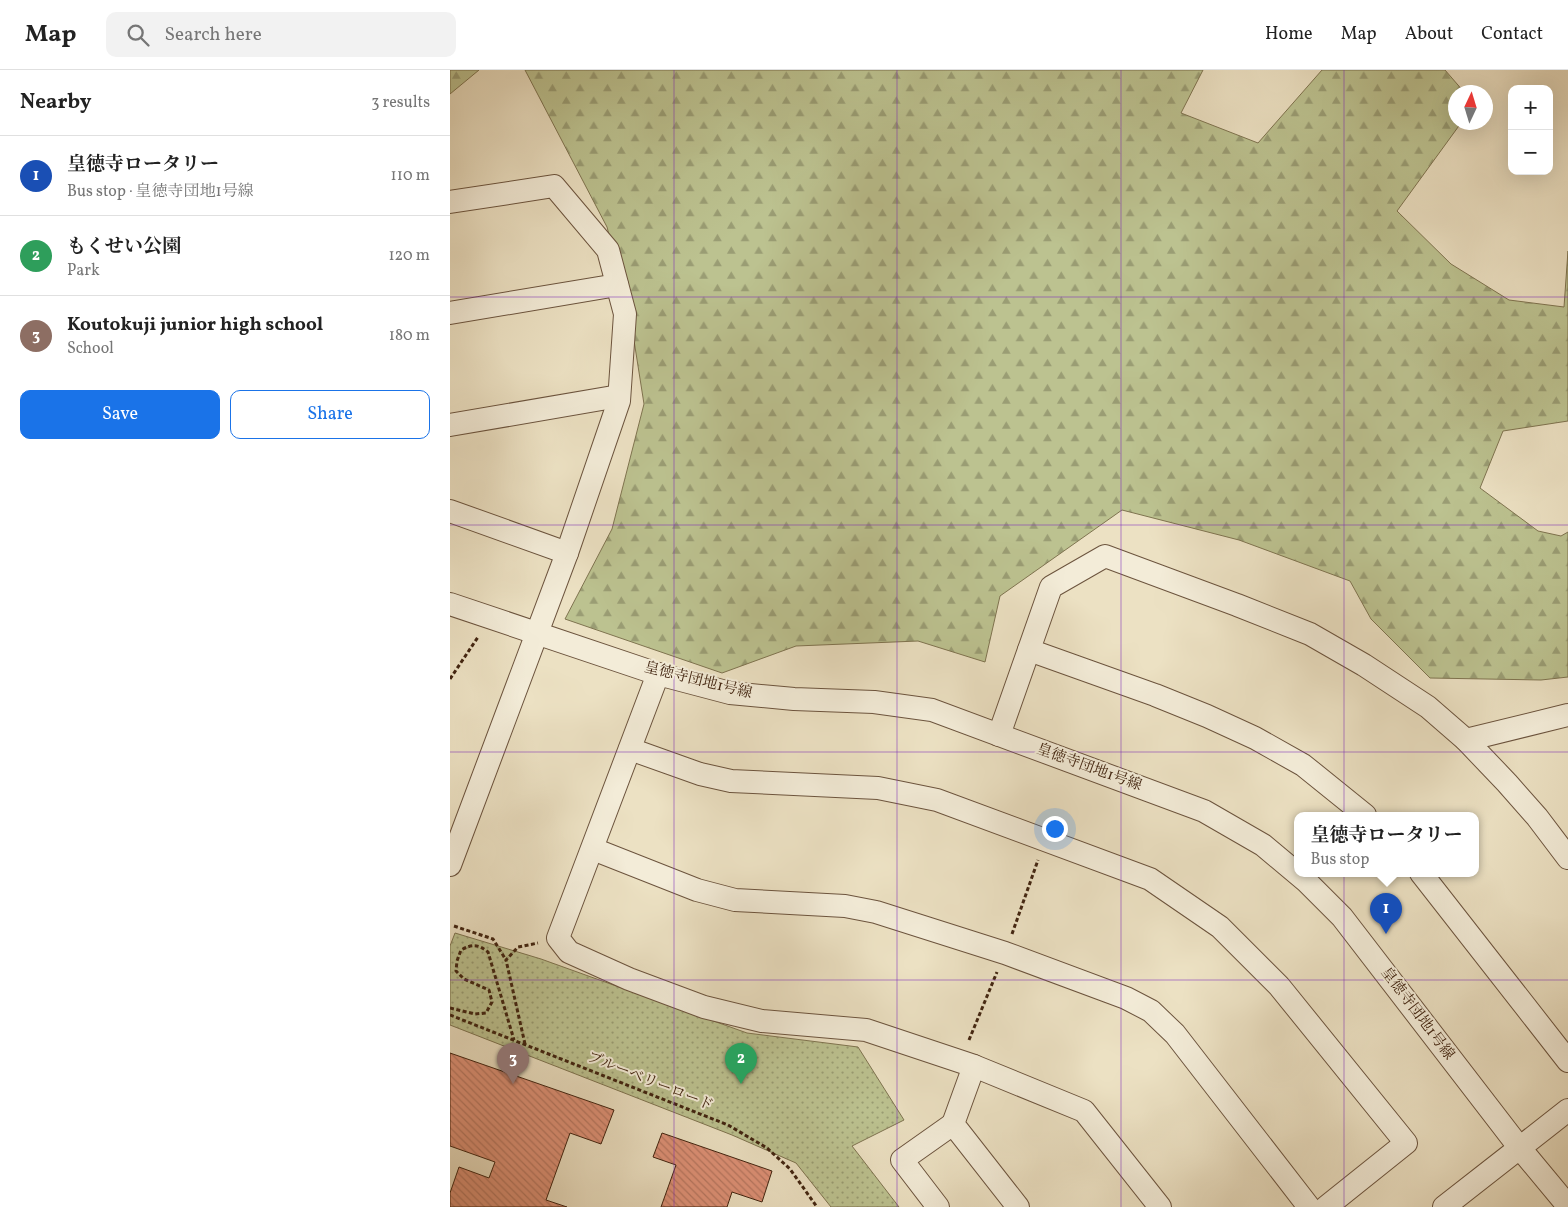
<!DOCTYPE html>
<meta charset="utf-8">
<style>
body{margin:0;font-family:Vollkorn,"Noto Serif JP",serif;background:#f2f2f2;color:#222}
.controls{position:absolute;right:15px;top:15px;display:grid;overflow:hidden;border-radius:10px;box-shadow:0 5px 20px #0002}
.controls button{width:45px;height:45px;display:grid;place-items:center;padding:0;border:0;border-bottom:1px solid #e0e0e0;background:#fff;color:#222;font:25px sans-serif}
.compass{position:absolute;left:998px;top:15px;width:45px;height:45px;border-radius:50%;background:#fff;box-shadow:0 5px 20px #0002;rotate:4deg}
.you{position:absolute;left:604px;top:758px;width:18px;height:18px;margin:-12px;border:4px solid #fff;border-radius:50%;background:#1a73e8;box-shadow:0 0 0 8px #1a73e833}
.badge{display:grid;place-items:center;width:32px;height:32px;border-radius:50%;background:#1a73e8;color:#fff;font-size:16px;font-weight:700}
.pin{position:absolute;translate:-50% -41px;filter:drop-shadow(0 1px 2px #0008)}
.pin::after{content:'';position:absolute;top:26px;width:18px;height:15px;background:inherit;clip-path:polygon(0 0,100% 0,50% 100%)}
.popup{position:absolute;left:844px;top:742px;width:185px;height:65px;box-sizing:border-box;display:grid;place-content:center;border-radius:10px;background:#fff;filter:drop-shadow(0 1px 4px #0005);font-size:16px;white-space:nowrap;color:#767676}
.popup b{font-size:19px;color:#222}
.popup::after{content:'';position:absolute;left:50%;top:100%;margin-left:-10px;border:10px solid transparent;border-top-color:#fff}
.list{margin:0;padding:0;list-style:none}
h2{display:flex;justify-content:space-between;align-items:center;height:65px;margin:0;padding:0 20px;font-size:21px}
h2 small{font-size:16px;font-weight:400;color:#767676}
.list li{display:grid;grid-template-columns:32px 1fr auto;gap:15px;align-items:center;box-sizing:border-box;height:80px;padding:0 20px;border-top:1px solid #e0e0e0}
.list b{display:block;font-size:19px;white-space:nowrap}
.list p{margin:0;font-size:16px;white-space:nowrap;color:#767676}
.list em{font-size:16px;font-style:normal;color:#767676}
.actions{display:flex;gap:10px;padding:15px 20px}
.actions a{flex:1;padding:11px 0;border:1px solid #1a73e8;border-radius:10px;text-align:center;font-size:18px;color:#1a73e8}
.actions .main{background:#1a73e8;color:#fff}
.icon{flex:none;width:28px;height:28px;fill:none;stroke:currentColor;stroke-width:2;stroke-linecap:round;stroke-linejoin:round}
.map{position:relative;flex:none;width:1118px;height:1137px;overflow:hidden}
header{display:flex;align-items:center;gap:30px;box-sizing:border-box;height:70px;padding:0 25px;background:#fff;border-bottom:1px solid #e0e0e0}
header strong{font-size:24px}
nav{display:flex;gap:28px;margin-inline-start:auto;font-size:18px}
.search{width:350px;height:45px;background:#f2f2f2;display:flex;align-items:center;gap:12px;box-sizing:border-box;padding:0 18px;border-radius:10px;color:#767676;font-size:19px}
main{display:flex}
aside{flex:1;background:#fff}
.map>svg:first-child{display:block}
.forest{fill:url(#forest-firs);stroke:#7f7450}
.park{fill:url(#park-dots);stroke:#7f7450}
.building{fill:url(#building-back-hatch);stroke:#422511}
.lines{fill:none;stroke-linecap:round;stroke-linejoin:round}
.minor-casing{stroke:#6c543e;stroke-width:24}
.path{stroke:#422511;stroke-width:3;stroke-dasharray:4 2.5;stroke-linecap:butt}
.minor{stroke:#f3ecd8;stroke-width:22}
.grid{fill:none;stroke:#7b2cbf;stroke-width:1;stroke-opacity:0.55}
.labels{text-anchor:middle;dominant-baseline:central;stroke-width:4;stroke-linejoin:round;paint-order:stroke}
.street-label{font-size:15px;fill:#422511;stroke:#f3ecd8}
</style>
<header>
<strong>Map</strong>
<div class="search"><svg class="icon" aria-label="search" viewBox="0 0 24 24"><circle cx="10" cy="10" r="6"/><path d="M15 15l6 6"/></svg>Search here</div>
<nav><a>Home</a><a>Map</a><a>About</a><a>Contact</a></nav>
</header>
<main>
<aside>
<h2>Nearby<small>3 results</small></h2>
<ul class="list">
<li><span class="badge" style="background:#1a4fb4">1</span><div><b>皇徳寺ロータリー</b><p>Bus stop · 皇徳寺団地1号線</p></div><em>110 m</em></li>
<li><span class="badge" style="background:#2e9e5b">2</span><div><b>もくせい公園</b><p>Park</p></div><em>120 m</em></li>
<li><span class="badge" style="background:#8d6e63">3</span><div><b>Koutokuji junior high school</b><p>School</p></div><em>180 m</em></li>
</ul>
<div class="actions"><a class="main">Save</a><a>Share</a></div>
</aside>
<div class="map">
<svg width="1118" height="1137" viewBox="0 0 1118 1137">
<defs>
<pattern id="forest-firs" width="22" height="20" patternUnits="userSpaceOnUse" patternTransform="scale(1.25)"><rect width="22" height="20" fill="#bcc290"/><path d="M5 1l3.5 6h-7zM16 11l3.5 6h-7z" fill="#9a9d74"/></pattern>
<pattern id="park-dots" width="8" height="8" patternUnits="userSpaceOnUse" patternTransform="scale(1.25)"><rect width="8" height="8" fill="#bcc290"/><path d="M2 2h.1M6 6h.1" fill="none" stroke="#9a9d74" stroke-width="1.8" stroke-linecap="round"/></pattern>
<pattern id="building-back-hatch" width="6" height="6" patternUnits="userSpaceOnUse" patternTransform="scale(1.25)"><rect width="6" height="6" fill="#de9278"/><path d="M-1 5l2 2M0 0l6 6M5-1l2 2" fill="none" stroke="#b67761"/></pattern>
</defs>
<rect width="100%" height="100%" fill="#ece1c3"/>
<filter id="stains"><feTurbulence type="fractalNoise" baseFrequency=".004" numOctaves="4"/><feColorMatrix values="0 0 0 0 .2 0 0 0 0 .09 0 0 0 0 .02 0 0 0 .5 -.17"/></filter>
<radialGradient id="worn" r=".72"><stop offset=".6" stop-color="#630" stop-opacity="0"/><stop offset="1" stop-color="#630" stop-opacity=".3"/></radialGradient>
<!-- forest -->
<g class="forest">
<polygon points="0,0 29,0 0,24"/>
<polygon points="75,0 753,0 731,43 808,73 872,0 995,0 1014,22 1006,22 1006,52 1011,53 947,141 1001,194 1059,230 1114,237 1118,181 1118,351 1053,361 1030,418 1088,461 1111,466 1118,462 1118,607 1091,610 980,608 921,549 900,511 789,470 672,440 550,526 535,592 468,571 346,576 272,603 115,549 162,459 194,334 180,245 157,157"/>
</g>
<!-- park -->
<polygon class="park" points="5,863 91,889 297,963 408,977 454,1050 402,1076 449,1137 381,1137 346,1093 282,1065 0,955 0,876"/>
<!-- building -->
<g class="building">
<polygon points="0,983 164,1040 151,1074 120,1063 96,1130 117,1137 0,1137 0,1123 9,1097 39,1108 45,1092 0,1076"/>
<polygon points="212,1063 322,1101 312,1132 282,1122 277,1137 211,1137 226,1095 203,1087"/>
</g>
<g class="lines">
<defs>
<g id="minor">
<polyline points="0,132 104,116 158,180 175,244 169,331 117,483 0,795"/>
<polyline points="0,243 167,215"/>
<polyline points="0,355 169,326"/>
<polyline points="0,441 117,483"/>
<polyline points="0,534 208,604 280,623 344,629 424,632 482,640 754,741 813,775 856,811 892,847 1069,1077 1118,1136"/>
<polyline points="579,580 705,625 757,646 805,668 853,695 915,745"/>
<polyline points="208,604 108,868 119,882 179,909 254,937 312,951 416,960 524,996 634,1041 710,1137"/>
<polyline points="549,665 601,517 655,486 787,535 860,564 914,595 978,637 1016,670 1057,713 1087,747 1118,788"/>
<polyline points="1016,670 1118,645"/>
<polyline points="180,679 250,704 281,711 428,718 487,730 700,809 770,857 829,916 956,1073 876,1137"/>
<polyline points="143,779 247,820 285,830 395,836 426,842 555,883 676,928 701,941 725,964 859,1137"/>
<polyline points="971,803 1118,991"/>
<polyline points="524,996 503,1054 568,1137"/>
<polyline points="488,1137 452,1090 503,1054"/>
<polyline points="994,1137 1118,1040"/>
</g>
</defs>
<!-- minor casing -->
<use href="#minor" class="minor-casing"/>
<!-- path -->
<g class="path">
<polyline points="0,609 28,567"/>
<polyline points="4,856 43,869 56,890"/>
<polyline points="562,864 588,790"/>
<path d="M0,938L25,944L36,943L42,932L39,920L14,909L6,901L7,891L11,880C22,874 28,874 38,882L64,970"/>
<polyline points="0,945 278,1055 317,1078 340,1099 367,1137"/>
<polyline points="519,970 547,902"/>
<polyline points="75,974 56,890 68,877 88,873"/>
</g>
<!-- minor -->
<use href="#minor" class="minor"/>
</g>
<!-- grid -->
<path class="grid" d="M224,0V1137M447,0V1137M671,0V1137M894,0V1137M0,227H1118M0,455H1118M0,682H1118M0,910H1118"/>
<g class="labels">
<!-- street labels -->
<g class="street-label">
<text transform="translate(248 611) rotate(14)">皇徳寺団地1号線</text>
<text transform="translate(639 698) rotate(20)">皇徳寺団地1号線</text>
<text transform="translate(967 944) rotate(53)">皇徳寺団地1号線</text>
<text transform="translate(200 1012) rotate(22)">ブルーベリーロード</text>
</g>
</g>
<rect width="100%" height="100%" filter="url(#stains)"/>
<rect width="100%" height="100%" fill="url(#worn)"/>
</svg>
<div class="controls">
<button>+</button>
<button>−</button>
</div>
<svg class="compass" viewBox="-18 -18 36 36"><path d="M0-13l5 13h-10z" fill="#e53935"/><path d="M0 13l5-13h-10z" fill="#767676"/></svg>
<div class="you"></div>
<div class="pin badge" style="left:936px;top:864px;background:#1a4fb4">1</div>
<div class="popup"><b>皇徳寺ロータリー</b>Bus stop</div>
<div class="pin badge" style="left:291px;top:1014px;background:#2e9e5b">2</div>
<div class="pin badge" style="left:63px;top:1014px;background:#8d6e63">3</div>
</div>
</main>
